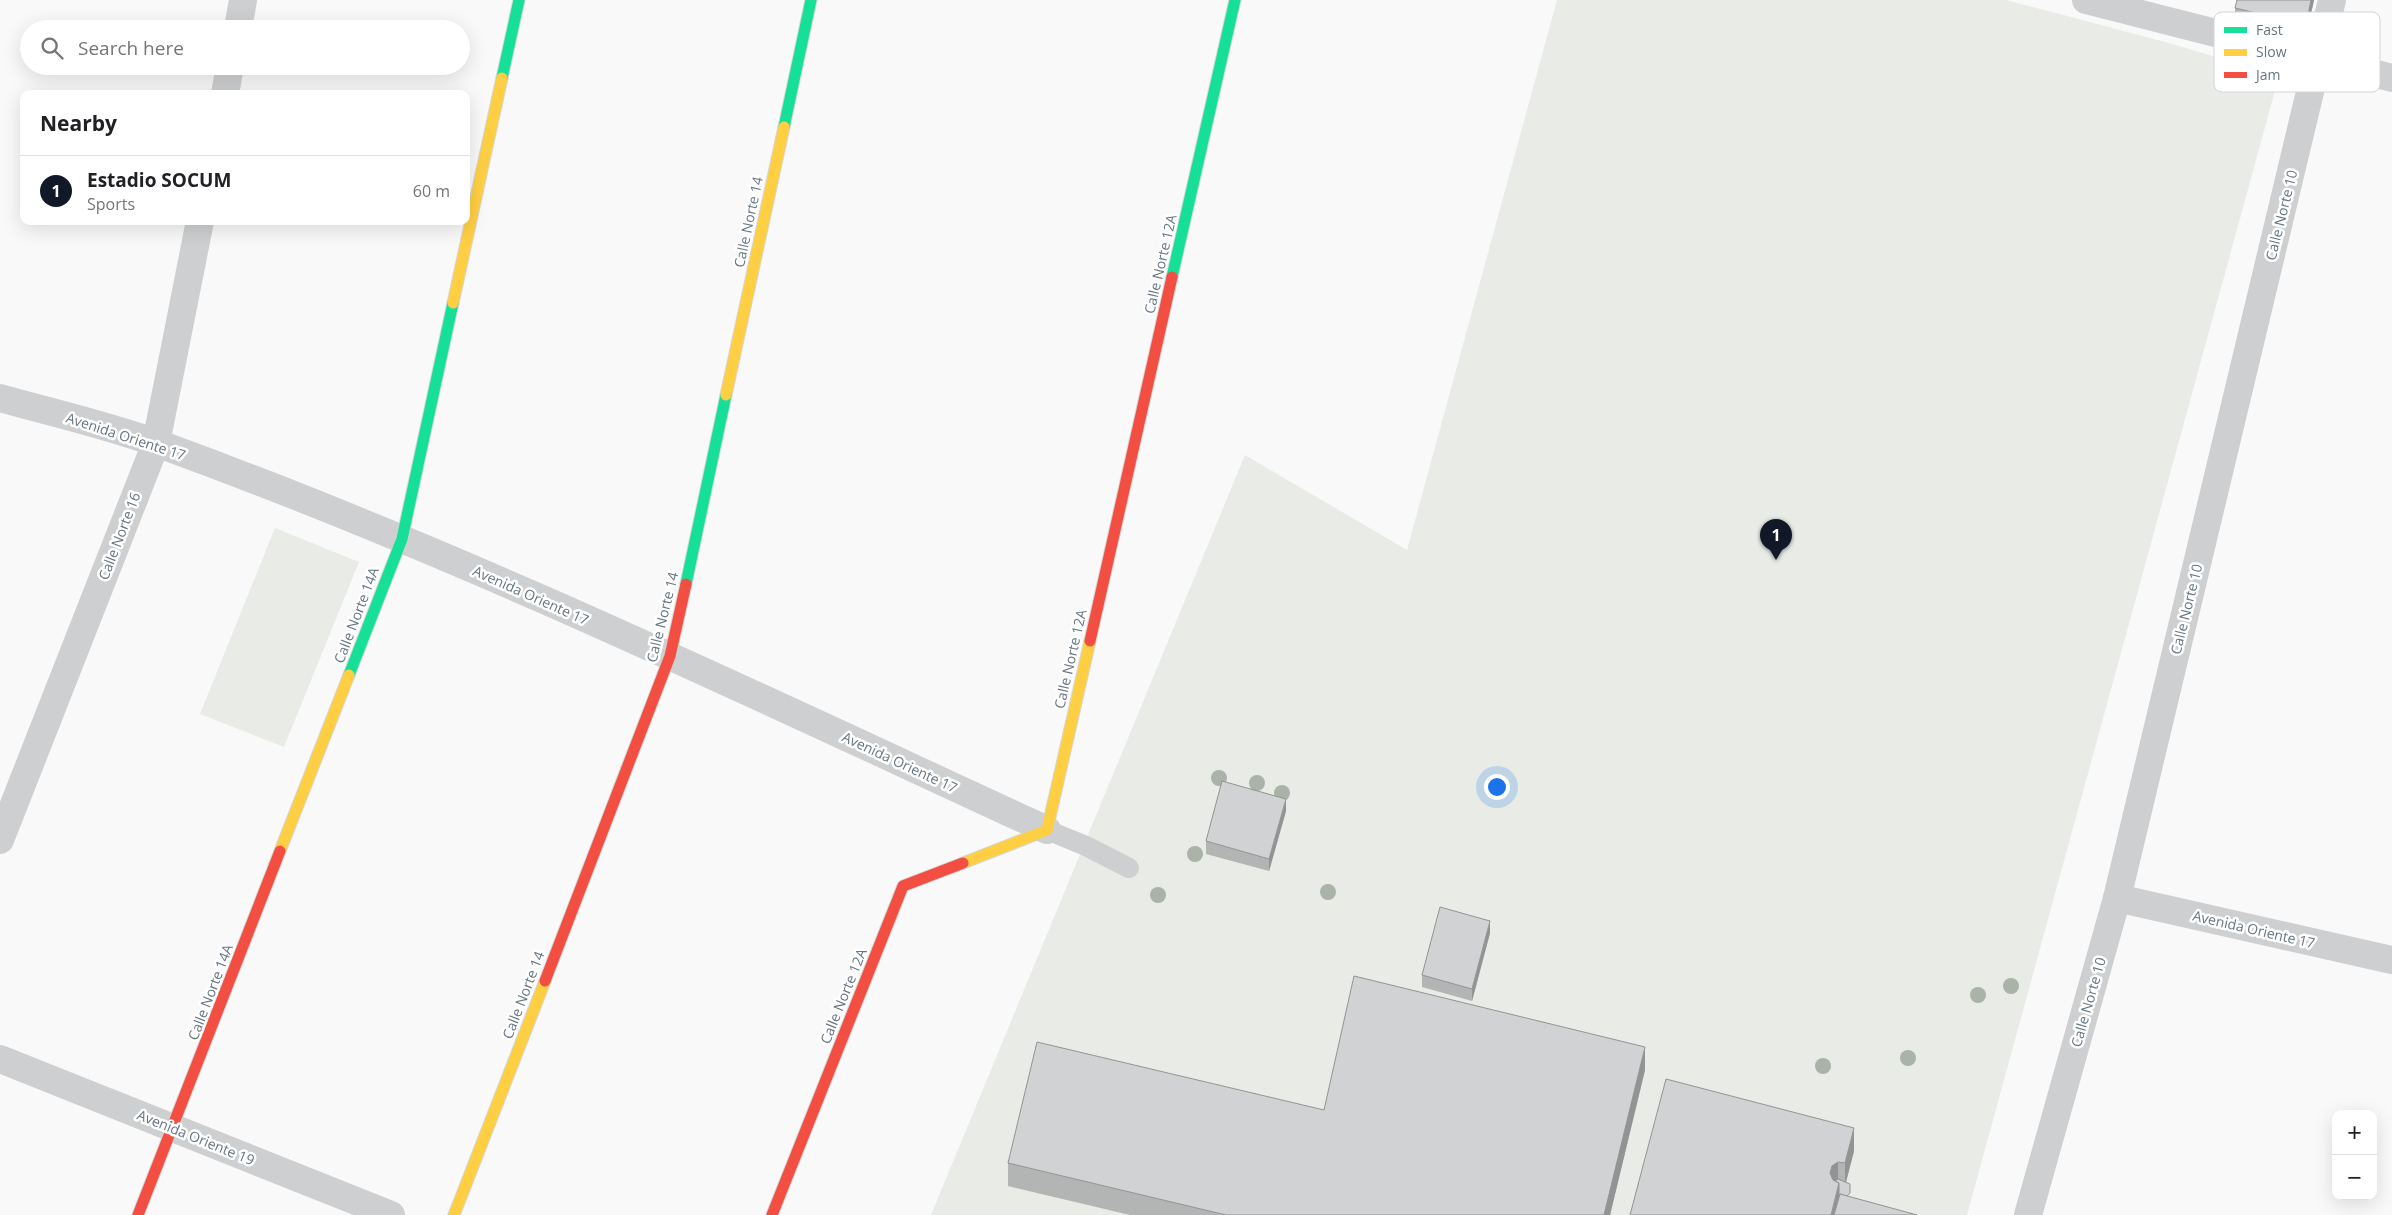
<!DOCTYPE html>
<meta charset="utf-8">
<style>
body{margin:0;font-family:"Open Sans",sans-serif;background:#f2f2f2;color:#202124}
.controls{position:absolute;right:15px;bottom:15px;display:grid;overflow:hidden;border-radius:10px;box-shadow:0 5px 20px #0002}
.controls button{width:45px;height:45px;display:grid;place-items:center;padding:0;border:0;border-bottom:1px solid #e0e0e0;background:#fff;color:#202124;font:25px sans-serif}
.you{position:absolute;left:1496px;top:786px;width:18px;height:18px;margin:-12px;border:4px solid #fff;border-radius:50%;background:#1a73e8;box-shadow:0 0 0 8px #1a73e833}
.badge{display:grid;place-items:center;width:32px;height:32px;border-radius:50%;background:#111827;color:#fff;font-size:16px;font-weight:700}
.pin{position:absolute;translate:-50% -41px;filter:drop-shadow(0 1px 2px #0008)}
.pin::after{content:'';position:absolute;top:26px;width:18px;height:15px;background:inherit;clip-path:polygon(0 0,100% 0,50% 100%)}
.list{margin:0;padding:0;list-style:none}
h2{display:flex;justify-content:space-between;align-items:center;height:65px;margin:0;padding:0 20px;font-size:21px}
h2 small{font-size:16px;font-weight:400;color:#757577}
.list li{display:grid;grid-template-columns:32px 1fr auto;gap:15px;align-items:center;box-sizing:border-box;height:70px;padding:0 20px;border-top:1px solid #e0e0e0}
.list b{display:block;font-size:19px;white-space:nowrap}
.list p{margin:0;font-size:16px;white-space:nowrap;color:#757577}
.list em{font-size:16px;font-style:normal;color:#757577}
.icon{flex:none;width:28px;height:28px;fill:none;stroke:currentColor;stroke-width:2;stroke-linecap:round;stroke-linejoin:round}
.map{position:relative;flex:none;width:2392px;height:1215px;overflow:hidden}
.search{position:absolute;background:#fff;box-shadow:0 5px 20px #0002;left:20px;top:20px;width:450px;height:55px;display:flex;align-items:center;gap:12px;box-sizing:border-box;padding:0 18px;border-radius:28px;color:#757577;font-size:19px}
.panel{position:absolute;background:#fff;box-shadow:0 5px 20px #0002;left:20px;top:90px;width:450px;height:135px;border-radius:10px}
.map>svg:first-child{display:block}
.green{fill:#e8ebe6}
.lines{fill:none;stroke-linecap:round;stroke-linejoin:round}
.fast-casing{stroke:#d5d6d7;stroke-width:13}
.slow-casing{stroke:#d5d6d7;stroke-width:13}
.jam-casing{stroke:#d5d6d7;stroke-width:13}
.lane{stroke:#cecfd0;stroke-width:20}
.street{stroke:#cecfd0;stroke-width:28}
.fast{stroke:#16e098;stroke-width:11}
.slow{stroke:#ffcf43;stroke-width:11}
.jam{stroke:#f24e42;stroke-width:11}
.tree{fill:#a9b3a7}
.wall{fill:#b3b5b5}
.shaded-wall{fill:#929394}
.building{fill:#d0d2d3;stroke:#929394}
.labels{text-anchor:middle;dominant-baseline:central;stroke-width:5;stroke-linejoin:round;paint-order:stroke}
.street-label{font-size:14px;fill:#657683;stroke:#fff}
.key{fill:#fff;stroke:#d1d6da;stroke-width:1}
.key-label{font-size:14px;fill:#657683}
</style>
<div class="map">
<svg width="2392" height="1215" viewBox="0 0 2392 1215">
<rect width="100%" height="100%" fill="#f9f9f9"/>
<!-- green -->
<g class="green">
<polygon points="1557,0 2006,0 2169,43 2279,76 1967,1215 931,1215 1245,455 1407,550"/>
<polygon points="275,528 359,562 284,747 200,714"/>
</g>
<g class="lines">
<defs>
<g id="fast">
<polyline points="502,78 519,0"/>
<polyline points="784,127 811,0"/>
<polyline points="1172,277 1235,0"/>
<polyline points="686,584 726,395"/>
<polyline points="349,675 402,539 453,303"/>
</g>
<g id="slow">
<polyline points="453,303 502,78"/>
<polyline points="726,395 784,127"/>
<polyline points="280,851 349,675"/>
<polyline points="963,863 1047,830 1090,641"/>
<polyline points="454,1215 545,981"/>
</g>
<g id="jam">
<polyline points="1090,641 1172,277"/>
<polyline points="545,981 670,656 686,584"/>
<polyline points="138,1215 280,851"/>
<polyline points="772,1215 903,886 963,863"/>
</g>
</defs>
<!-- fast casing -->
<use href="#fast" class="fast-casing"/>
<!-- slow casing -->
<use href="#slow" class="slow-casing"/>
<!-- jam casing -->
<use href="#jam" class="jam-casing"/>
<!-- lane -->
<polyline class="lane" points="1047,830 1086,846 1129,868"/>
<!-- street -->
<g class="street">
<polyline points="2086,0 2392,78"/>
<polyline points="238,29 243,0"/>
<polyline points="225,94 230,66"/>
<path d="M0,398C53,413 107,425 159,444C462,554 754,695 1047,830"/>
<polyline points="0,840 156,443 200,221"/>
<polyline points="2117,898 2392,960"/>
<polyline points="0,1059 391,1215"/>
<polyline points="2028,1215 2117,898 2332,0"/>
</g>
<!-- fast -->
<use href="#fast" class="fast"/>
<!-- slow -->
<use href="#slow" class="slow"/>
<!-- jam -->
<use href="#jam" class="jam"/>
</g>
<!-- trees -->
<g class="tree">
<circle cx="1219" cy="778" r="8"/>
<circle cx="1257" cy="783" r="8"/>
<circle cx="1282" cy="793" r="8"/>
<circle cx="1195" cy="854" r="8"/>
<circle cx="1328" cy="892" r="8"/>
<circle cx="1158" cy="895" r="8"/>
<circle cx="2011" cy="986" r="8"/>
<circle cx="1978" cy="995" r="8"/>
<circle cx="1908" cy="1058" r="8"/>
<circle cx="1823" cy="1066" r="8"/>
</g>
<!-- wall -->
<g class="wall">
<polygon points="2237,0 2314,0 2306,37 2235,20 2235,8"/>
<polygon points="1286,811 1269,871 1206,854 1206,841"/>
<polygon points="1490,933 1472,1001 1422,987 1422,975"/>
<polygon points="1645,1070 1610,1215 1130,1215 1008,1186 1008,1163 1324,1110"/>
<polygon points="1854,1151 1846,1182 1630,1215"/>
</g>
<!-- shaded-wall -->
<g class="shaded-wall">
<polygon points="2311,0 2314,0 2306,37 2306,25"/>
<polygon points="1286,799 1286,811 1269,871 1269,859"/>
<polygon points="1490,921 1490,933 1472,1001 1472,989"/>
<polygon points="1645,1047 1645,1070 1610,1215 1604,1215"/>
<polygon points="1854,1128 1854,1151 1845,1186 1845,1163"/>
<polygon points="1838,1162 1838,1185 1832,1189 1830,1173 1832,1166"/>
<polygon points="1839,1183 1839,1206 1837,1215 1831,1215"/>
</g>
<!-- building -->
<g class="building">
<polygon points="2237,0 2311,0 2306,25 2235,8"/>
<polygon points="1222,781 1286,799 1269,859 1206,841"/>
<polygon points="1440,907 1490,921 1472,989 1422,975"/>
<polygon points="1354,976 1645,1047 1604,1215 1226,1215 1008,1163 1037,1042 1324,1110"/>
<polygon points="1666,1079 1854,1128 1845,1163 1838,1162 1832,1166 1830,1173 1833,1180 1839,1183 1831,1215 1630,1215"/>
<polygon points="1838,1179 1850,1184 1850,1193 1847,1196 1840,1194 1839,1196 1839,1183 1835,1181"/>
<polygon points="1840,1194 1917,1215 1834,1215"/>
</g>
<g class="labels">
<!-- street labels -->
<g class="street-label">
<text transform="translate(2281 215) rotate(-76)">Calle Norte 10</text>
<text transform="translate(748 222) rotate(-78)">Calle Norte 14</text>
<text transform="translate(1160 264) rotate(-77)">Calle Norte 12A</text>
<text transform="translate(126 436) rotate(18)">Avenida Oriente 17</text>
<text transform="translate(119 536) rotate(-69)">Calle Norte 16</text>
<text transform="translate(531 595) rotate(24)">Avenida Oriente 17</text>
<text transform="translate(2186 609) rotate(-76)">Calle Norte 10</text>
<text transform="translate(356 615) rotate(-69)">Calle Norte 14A</text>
<text transform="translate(662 617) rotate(-76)">Calle Norte 14</text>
<text transform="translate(1070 659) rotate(-77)">Calle Norte 12A</text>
<text transform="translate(900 762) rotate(25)">Avenida Oriente 17</text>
<text transform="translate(2254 929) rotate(13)">Avenida Oriente 17</text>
<text transform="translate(210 992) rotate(-69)">Calle Norte 14A</text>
<text transform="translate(523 995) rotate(-69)">Calle Norte 14</text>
<text transform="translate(843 996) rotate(-68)">Calle Norte 12A</text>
<text transform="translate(2088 1002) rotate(-74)">Calle Norte 10</text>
<text transform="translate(196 1137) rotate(22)">Avenida Oriente 19</text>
</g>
</g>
<!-- legend -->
<rect x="2214" y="12" width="166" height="80" rx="8" class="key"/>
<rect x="2224" y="27" width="23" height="6" fill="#16e098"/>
<rect x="2224" y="49" width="23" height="7" fill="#ffcf43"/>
<rect x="2224" y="72" width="23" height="6" fill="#f24e42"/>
<g class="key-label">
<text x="2256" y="35">Fast</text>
<text x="2256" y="57">Slow</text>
<text x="2256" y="80">Jam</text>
</g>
</svg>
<div class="controls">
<button>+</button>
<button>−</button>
</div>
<div class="you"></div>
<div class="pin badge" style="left:1776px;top:560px">1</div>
<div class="search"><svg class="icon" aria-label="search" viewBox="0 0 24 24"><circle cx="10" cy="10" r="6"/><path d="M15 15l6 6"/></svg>Search here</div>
<section class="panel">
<h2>Nearby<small></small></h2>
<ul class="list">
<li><span class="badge">1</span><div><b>Estadio SOCUM</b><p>Sports</p></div><em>60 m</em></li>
</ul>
</section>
</div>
